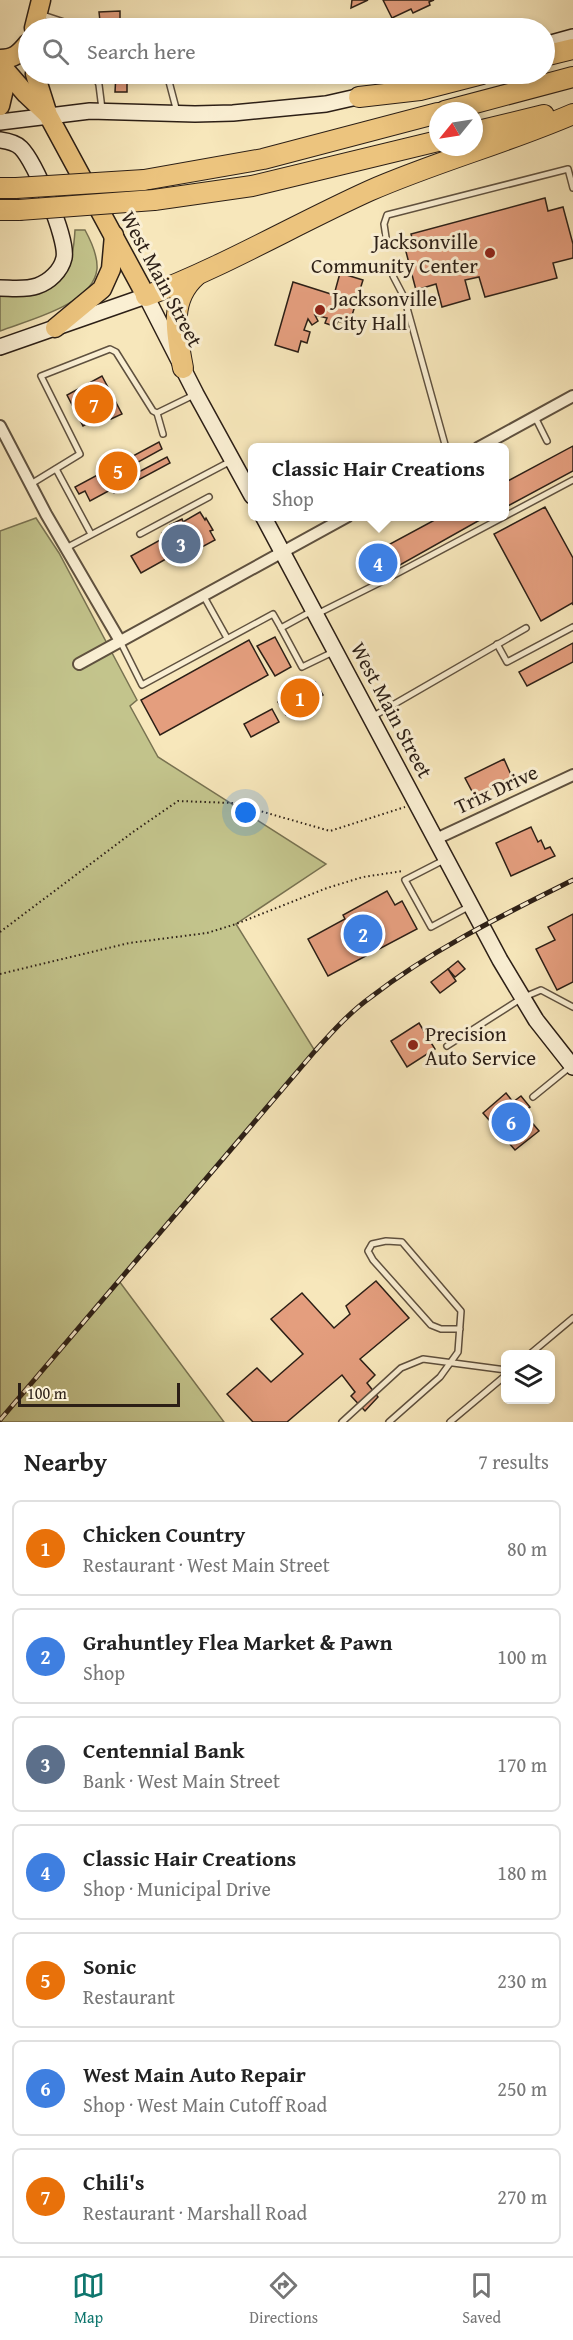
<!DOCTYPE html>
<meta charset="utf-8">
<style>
body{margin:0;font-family:"Gentium Book Plus",serif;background:#f2f2f2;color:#222}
.controls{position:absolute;right:18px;bottom:18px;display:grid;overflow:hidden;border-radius:9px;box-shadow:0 3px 9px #0003}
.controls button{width:54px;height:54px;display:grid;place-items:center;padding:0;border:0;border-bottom:2px solid #e0e0e0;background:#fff;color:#222;font:30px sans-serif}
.compass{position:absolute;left:429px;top:102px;width:54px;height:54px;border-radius:50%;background:#fff;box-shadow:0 3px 9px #0003;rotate:240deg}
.scale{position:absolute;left:18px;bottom:15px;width:162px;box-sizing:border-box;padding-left:6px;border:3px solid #2c1f16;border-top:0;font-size:16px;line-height:21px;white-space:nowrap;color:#2c1f16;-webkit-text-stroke:4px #faefd3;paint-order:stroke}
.you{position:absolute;left:246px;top:813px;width:21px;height:21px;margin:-15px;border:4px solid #fff;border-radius:50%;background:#1a73e8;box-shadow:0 0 0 9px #1a73e833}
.badge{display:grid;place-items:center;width:39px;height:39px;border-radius:50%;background:#0f766e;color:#fff;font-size:20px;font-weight:700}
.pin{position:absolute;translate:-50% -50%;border:3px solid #fff;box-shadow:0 2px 6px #0006}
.popup{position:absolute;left:248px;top:443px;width:261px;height:78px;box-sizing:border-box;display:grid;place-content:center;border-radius:9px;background:#fff;filter:drop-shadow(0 2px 4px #0005);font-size:20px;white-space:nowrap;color:#767676}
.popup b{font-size:22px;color:#222}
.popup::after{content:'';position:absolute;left:50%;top:100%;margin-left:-12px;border:12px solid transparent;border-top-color:#fff}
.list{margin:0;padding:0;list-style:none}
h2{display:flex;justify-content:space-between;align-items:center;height:78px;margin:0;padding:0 24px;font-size:26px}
h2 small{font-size:20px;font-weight:400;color:#767676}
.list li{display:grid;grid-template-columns:39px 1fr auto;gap:18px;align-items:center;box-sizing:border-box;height:96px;margin:0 12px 12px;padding:0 12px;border:2px solid #e0e0e0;border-radius:9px}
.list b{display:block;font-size:22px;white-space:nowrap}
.list p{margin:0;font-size:20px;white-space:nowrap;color:#767676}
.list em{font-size:20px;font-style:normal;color:#767676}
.icon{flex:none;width:33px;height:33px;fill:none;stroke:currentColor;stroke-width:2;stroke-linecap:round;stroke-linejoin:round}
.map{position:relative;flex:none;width:573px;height:1422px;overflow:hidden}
.search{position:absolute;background:#fff;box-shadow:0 3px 9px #0003;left:18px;right:18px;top:18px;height:66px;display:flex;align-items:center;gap:15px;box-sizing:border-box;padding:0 21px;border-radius:33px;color:#767676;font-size:22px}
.sheet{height:834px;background:#fff}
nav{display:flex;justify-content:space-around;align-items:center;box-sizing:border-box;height:84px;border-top:2px solid #e0e0e0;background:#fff;font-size:16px;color:#767676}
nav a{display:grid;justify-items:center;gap:3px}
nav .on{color:#0f766e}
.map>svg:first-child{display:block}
.green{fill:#c3c48c;stroke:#787251;stroke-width:1.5}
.building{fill:#e49e7e;stroke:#2c1f16;stroke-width:1.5}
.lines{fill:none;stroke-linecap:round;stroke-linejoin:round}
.lane-casing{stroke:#5f513f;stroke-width:8}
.street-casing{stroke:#5f513f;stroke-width:14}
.secondary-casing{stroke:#2c1f16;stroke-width:18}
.primary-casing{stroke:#2c1f16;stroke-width:21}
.highway-casing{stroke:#2c1f16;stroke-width:22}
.path{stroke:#2c1f16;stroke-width:2;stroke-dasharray:1.5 3;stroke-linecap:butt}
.lane{stroke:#faefd3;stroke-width:5}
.street{stroke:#faefd3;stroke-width:10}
.secondary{stroke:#faefd3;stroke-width:15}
.primary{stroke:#ecc47e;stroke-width:18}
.highway{stroke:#ecc47e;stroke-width:20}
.rail-casing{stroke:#2c1f16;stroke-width:5}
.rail{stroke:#faefd3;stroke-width:3;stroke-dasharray:9;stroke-linecap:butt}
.highway-bridge-casing{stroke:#2c1f16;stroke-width:22;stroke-linecap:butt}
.highway-bridge{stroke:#ecc47e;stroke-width:20}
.poi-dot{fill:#8f2418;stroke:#faefd3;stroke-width:2}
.labels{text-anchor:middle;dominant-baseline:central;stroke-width:6;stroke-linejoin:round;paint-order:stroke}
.poi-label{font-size:21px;fill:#2c1f16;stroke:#faefd3;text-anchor:start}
.street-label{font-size:21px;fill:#2c1f16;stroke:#faefd3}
</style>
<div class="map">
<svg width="573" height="1422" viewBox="0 0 573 1422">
<rect width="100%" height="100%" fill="#f7e7bb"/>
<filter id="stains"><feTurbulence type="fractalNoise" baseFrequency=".00333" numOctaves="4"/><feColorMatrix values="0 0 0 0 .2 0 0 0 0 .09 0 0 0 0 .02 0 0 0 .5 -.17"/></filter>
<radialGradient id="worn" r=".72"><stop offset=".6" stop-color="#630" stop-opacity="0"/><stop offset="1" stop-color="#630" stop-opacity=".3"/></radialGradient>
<!-- green -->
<g class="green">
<path d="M75,230H85C91,241 98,255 97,269C93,305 28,320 0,331V295C53,296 72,286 75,230Z"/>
<polygon points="36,518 59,553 137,700 130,706 158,757 326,864 236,924 315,1051 119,1281 224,1422 0,1422 0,531"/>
</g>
<!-- building -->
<g class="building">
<polygon points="352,0 368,0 351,8"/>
<polygon points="383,0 434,0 429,2 430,5 413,13 411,9 392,18"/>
<polygon points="120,11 120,24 113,25 113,20 100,21 99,12"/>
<polygon points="116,74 127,74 127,92 115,92"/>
<polygon points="545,198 548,211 563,207 573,244 573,258 553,263 557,278 485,297 479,277 465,280 470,299 442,307 436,284 416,290 405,248 414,245 411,234"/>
<polygon points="340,273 363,280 349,325 338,321 336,327 325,323 327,318 315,315 318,321 312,325 308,319 304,330 310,332 307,343 301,341 298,352 275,345 293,282 334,295"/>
<polygon points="102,376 122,414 111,419 107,412 83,426 67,395"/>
<polygon points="159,442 162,449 129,467 133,475 167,457 170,463 114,493 112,489 90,501 85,491 79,494 75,487"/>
<polygon points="573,446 573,471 504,508 504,483"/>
<polygon points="545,507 573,558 573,605 572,603 541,621 494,534"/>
<polygon points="200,512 205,520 206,518 213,530 210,531 215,540 198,549 199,552 188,559 186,555 176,560 173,555 141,573 131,556 164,538 162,533 171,528 170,525 182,519 183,522"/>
<polygon points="442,516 487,516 375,579 364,558"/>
<polygon points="275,637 291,667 275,676 257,646"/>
<polygon points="249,640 268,675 160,735 141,700"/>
<polygon points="573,643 573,662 527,686 519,672"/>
<polygon points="315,682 323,695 286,715 278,702"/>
<polygon points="272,709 279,722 251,737 244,724"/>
<polygon points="504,759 512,777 506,780 507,782 504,784 503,781 484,793 483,791 474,795 465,778"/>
<polygon points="531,827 538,842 541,840 545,849 550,847 555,856 511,876 496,843"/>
<polygon points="387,891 395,905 402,901 417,929 328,976 308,939 345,919 343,915"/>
<polygon points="573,914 573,982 557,990 536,949 555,940 548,927"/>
<polygon points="458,961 465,969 455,977 448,969"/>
<polygon points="448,969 456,981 440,993 431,982"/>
<polygon points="419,1023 435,1049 407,1067 391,1041"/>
<polygon points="506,1093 513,1102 521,1096 530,1107 523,1112 539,1131 515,1150 483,1113"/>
<polygon points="376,1281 409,1318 360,1359 375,1375 367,1383 378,1397 365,1411 351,1396 355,1392 342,1375 287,1422 253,1422 227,1394 257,1368 271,1382 303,1354 271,1319 302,1293 334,1328 350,1314 346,1306"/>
</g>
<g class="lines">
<defs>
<g id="lane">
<polyline points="40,14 64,22 74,28"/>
<polyline points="95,74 99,85 102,109"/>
<polyline points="167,74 177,112"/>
<polyline points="387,244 384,224 387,215 568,169 573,188"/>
<polyline points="393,276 404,297 446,448"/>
<polyline points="157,413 163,434"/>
<polyline points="535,417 547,441"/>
<polyline points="56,469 91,534"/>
<polyline points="31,484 80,454 41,376 110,349 116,352 153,411 157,413 196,394"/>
<polyline points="140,534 209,497"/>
<polyline points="66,548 231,461"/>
<polyline points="203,595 227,638"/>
<polyline points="312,611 281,628 302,667 333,652"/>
<polyline points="317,614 379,583 573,480"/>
<polyline points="120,641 142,685 273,614 281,628"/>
<polyline points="497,644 507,662 573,627"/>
<polyline points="372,717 526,628"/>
<polyline points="444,860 405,880 431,927 470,906"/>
<polyline points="447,1046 522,998 541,990 573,1007"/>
<polyline points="533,1097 571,1066"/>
<polyline points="530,1354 573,1318"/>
<polyline points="342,1422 401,1368 423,1359 506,1370"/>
<polyline points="389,1422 440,1377 458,1352 461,1311 402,1242 386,1241 372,1244 368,1251 373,1260 431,1325 441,1329 460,1329"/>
<polyline points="450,1422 506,1375"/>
</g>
<g id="street">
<polyline points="0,426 46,514 120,641"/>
<polyline points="478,448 573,396"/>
<polyline points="79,664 348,516"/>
<polyline points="436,839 573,775"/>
</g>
<g id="secondary">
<polyline points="544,45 573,37"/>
<polyline points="395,86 440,74"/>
<polyline points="0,122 90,111 195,114 233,113 326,104 370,94"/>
<path d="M0,140C7,141 16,143 21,148C35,162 68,239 64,258C61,271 49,282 37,286C26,290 11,288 0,288"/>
<polyline points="0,347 146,296 196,394 252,496"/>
<polyline points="263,516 500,960 536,1020 573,1067"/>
</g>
<g id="primary">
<polyline points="34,28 41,0"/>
<path d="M0,59C14,59 19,54 28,43"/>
<polyline points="0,64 26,94 46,113"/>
<polyline points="0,71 4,89 0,106"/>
<polyline points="35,74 48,115 146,296"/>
<polyline points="55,328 102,289 111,269 114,235"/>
</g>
<g id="highway">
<polyline points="544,56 573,49"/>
<polyline points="359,97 420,90 482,74"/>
<polyline points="445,111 573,77"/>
<polyline points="474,132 544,115"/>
<polyline points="144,180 263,159 438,113"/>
<polyline points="0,188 16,188"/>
<polyline points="154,200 252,186 438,141"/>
<polyline points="0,210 19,210"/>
<path d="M146,296C223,267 294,225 369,191C435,162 506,143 573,114"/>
<path d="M183,368C177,335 168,301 196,276"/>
</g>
</defs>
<!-- lane casing -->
<use href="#lane" class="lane-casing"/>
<!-- street casing -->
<use href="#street" class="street-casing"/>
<!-- secondary casing -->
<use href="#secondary" class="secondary-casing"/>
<!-- primary casing -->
<use href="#primary" class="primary-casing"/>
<!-- highway casing -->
<use href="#highway" class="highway-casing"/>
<!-- path -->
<g class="path">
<polyline points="0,932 133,832 178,801 232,803 330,831 405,807"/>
<polyline points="0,974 129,943 207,933 236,924 327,888 363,877 403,871"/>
</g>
<!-- lane -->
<use href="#lane" class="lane"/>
<!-- street -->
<use href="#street" class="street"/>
<!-- secondary -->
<use href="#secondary" class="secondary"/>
<!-- primary -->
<use href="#primary" class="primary"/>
<!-- highway -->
<use href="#highway" class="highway"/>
<defs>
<path id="rail" d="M0,1420L315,1051C332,1032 350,1012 371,997C433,949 503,915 573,880"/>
</defs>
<!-- rail casing -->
<use href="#rail" class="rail-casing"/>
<!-- rail -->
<use href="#rail" class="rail"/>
<defs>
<g id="highway-bridge">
<polyline points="16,188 144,180"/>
<polyline points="19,210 154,200"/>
</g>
</defs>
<!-- highway-bridge casing -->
<use href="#highway-bridge" class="highway-bridge-casing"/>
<!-- highway-bridge -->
<use href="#highway-bridge" class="highway-bridge"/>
</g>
<!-- markers -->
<g class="poi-dot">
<circle cx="490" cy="253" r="6"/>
<circle cx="320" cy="310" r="6"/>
<circle cx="413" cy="1045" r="6"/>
</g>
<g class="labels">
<!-- poi labels -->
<g class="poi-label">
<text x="478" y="241" text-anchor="end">Jacksonville<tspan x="478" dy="24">Community Center</tspan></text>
<text x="332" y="298">Jacksonville<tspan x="332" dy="24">City Hall</tspan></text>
<text x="425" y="1033">Precision<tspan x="425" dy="24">Auto Service</tspan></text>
</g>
<!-- street labels -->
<g class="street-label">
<text transform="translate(162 279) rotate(62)">West Main Street</text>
<text transform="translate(392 710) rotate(62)">West Main Street</text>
<text transform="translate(496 789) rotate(-25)">Trix Drive</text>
</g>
</g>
<rect width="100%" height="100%" filter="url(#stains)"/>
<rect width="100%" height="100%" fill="url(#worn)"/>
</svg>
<div class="controls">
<button><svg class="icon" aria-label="layers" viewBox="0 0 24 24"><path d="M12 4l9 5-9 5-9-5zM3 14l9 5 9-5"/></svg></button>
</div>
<svg class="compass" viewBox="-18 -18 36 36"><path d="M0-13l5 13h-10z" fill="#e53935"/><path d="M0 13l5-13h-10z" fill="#767676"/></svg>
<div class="scale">100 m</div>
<div class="you"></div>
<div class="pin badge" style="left:300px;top:698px;background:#e8710a">1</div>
<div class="pin badge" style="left:363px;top:934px;background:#3f7fe0">2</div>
<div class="pin badge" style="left:181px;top:544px;background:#5c6f8a">3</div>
<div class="pin badge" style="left:378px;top:563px;background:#3f7fe0">4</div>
<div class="popup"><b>Classic Hair Creations</b>Shop</div>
<div class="pin badge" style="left:118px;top:471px;background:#e8710a">5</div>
<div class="pin badge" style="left:511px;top:1122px;background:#3f7fe0">6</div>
<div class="pin badge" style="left:94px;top:404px;background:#e8710a">7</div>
<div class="search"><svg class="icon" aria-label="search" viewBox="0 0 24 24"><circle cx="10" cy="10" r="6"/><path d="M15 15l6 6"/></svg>Search here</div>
</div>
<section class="sheet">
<h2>Nearby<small>7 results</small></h2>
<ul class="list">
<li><span class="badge" style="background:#e8710a">1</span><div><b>Chicken Country</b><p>Restaurant · West Main Street</p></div><em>80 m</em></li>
<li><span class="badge" style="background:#3f7fe0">2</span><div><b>Grahuntley Flea Market &amp; Pawn</b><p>Shop</p></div><em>100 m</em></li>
<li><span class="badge" style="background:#5c6f8a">3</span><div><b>Centennial Bank</b><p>Bank · West Main Street</p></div><em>170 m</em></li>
<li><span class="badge" style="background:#3f7fe0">4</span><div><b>Classic Hair Creations</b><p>Shop · Municipal Drive</p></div><em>180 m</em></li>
<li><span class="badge" style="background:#e8710a">5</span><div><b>Sonic</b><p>Restaurant</p></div><em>230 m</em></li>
<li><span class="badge" style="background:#3f7fe0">6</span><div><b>West Main Auto Repair</b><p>Shop · West Main Cutoff Road</p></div><em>250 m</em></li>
<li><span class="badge" style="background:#e8710a">7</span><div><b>Chili's</b><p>Restaurant · Marshall Road</p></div><em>270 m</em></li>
</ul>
</section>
<nav>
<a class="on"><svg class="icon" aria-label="map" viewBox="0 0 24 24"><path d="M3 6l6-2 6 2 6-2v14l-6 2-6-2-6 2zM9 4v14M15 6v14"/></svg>Map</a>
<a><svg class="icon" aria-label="directions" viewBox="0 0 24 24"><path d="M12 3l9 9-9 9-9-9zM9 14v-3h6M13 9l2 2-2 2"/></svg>Directions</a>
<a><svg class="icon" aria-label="saved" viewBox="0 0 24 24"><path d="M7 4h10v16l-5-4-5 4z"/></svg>Saved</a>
</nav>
